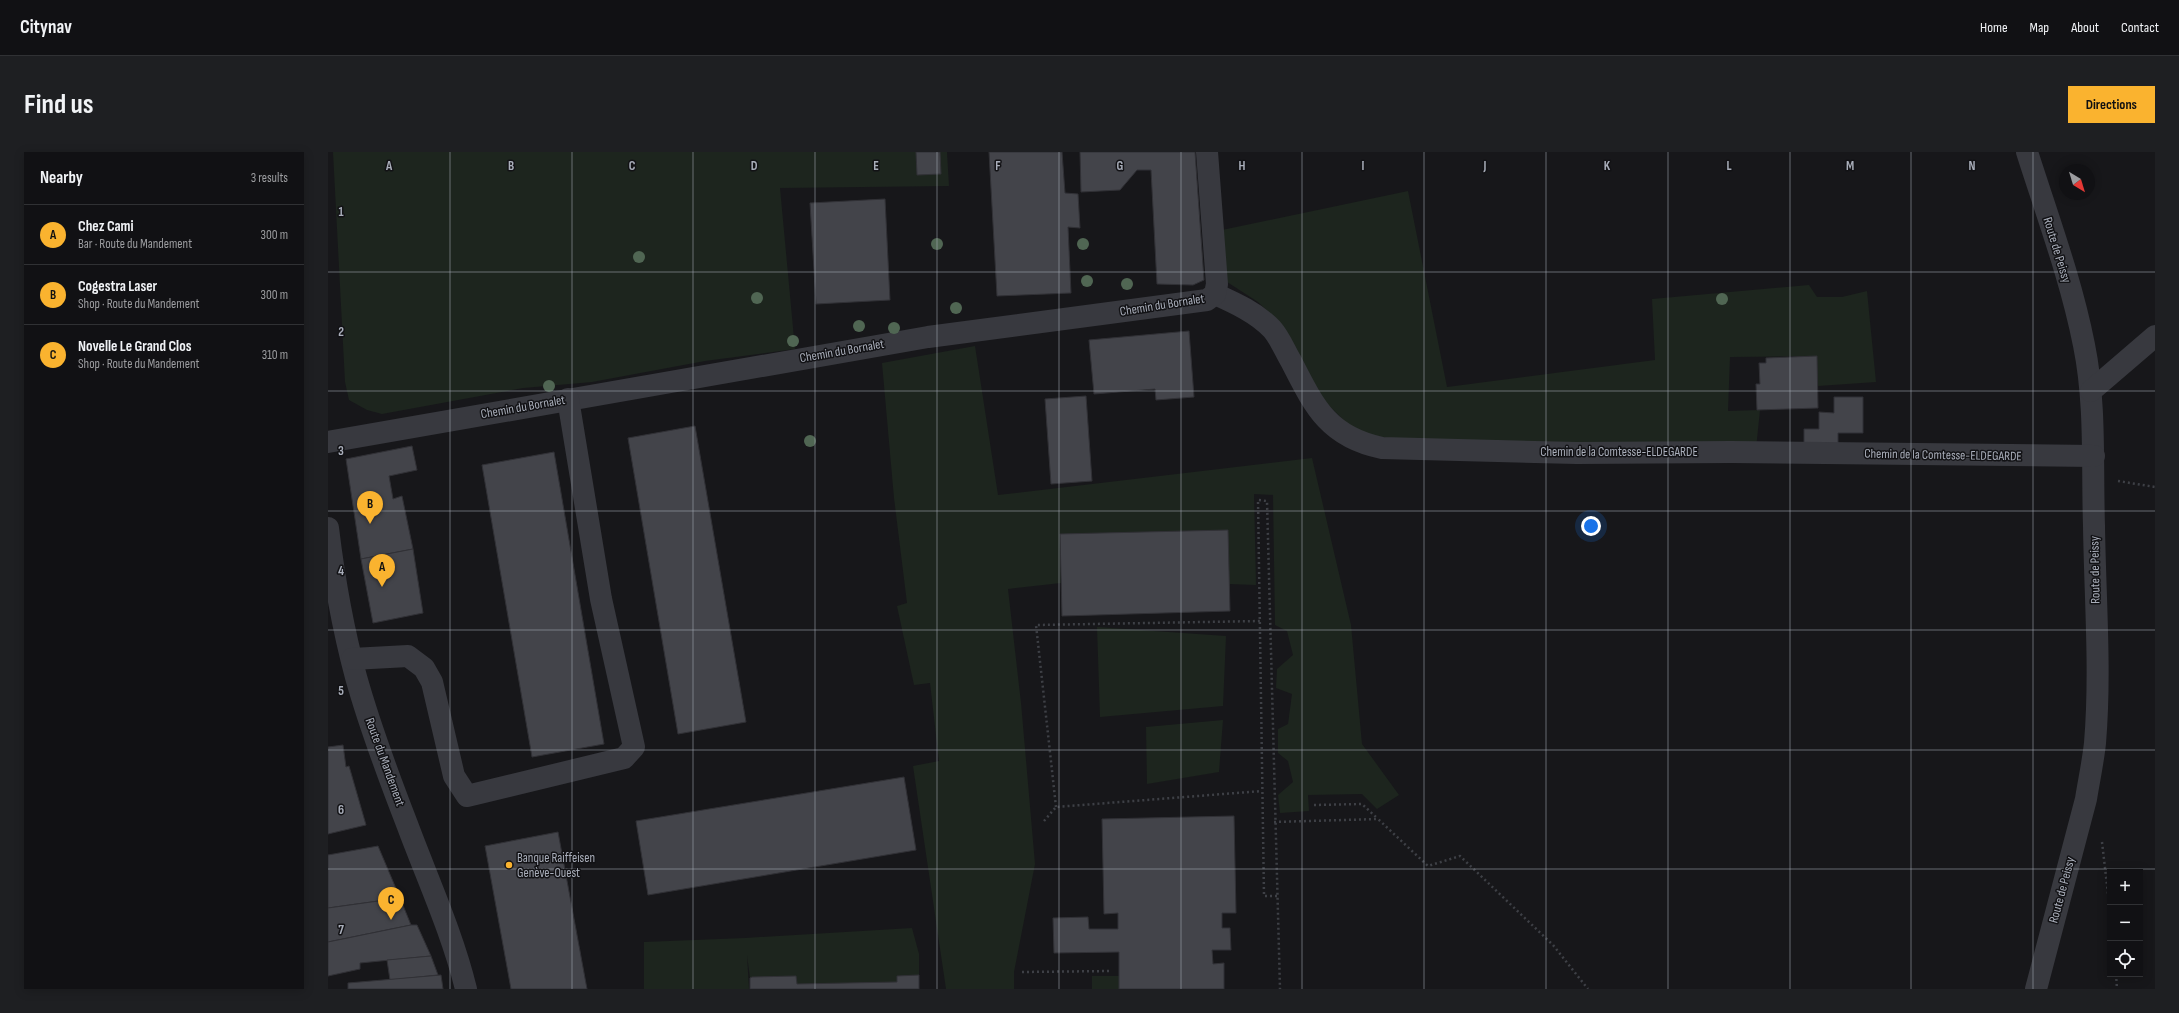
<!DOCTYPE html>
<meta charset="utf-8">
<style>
body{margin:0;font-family:"Sofia Sans Condensed",sans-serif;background:#1e1f22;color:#f1f3f6}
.controls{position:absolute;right:12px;bottom:12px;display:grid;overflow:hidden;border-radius:0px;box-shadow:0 2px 10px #0003}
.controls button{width:36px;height:36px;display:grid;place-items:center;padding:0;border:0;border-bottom:1px solid #303134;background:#111114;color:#f1f3f6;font:20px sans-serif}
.compass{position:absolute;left:1731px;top:12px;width:36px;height:36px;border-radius:50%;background:#111114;box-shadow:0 2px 10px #0003;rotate:142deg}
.you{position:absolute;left:1263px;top:374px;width:14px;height:14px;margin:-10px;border:3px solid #fff;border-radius:50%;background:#1a73e8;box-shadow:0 0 0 6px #1a73e833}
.badge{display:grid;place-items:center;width:26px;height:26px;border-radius:50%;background:#fab32f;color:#111;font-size:13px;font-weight:700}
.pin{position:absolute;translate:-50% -33px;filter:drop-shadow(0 1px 2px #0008)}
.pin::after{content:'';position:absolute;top:21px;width:14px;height:12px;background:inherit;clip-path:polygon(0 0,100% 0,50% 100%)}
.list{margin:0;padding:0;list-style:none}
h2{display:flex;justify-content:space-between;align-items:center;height:52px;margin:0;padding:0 16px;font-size:17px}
h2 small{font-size:13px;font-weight:400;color:#9c9da0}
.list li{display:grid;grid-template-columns:26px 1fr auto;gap:12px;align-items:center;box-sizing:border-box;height:60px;padding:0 16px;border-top:1px solid #303134}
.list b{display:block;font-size:15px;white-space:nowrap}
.list p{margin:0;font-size:13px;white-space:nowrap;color:#9c9da0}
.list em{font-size:13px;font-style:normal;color:#9c9da0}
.icon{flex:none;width:22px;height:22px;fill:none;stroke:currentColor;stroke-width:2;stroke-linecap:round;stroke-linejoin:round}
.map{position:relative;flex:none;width:1827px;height:837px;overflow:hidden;border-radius:0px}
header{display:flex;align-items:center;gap:24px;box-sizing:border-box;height:56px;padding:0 20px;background:#111114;border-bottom:1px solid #303134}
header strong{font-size:19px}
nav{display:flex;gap:22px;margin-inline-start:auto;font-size:14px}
.intro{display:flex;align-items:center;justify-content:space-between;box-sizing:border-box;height:96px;padding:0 24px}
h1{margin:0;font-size:28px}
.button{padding:10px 18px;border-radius:0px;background:#fab32f;color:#111;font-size:14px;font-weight:700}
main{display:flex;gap:24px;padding:0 24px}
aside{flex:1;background:#111114;border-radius:0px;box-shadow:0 2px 10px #0003}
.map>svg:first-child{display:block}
.green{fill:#1d251e}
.building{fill:#43444a;stroke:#313136}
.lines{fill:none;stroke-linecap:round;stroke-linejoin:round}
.path{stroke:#3e4046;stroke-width:2.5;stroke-dasharray:2 3;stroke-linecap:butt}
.minor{stroke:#38393f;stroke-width:22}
.tree{fill:#506653}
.grid{fill:none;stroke:#a9aeba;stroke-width:1;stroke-opacity:0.55}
.poi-dot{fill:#fab32f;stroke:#121215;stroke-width:1.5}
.labels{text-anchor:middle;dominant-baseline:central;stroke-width:3;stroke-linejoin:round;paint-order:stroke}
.street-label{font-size:13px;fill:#a9aeba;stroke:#121215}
.poi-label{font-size:13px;fill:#a9aeba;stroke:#121215;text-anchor:start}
.grid-label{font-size:13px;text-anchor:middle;font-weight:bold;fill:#a9aeba;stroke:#121215;stroke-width:3;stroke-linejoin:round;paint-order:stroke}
</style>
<header>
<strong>Citynav</strong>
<nav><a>Home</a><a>Map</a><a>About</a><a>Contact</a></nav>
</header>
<div class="intro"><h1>Find us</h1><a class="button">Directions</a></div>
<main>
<aside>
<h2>Nearby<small>3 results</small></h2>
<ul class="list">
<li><span class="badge">A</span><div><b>Chez Cami</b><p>Bar · Route du Mandement</p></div><em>300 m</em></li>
<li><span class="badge">B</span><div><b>Cogestra Laser</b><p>Shop · Route du Mandement</p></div><em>300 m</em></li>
<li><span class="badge">C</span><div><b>Novelle Le Grand Clos</b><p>Shop · Route du Mandement</p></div><em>310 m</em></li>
</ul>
</aside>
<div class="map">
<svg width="1827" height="837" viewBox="0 0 1827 837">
<rect width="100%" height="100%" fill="#17171a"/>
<!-- green -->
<g class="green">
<polygon points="5,0 619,0 621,34 452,36 467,197 377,209 264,230 195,236 54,262 39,258 21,248 17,230"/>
<polygon points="1080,39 1119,235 1327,208 1324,147 1481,133 1489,145 1514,145 1539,139 1548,230 1490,234 1489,204 1402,205 1400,259 1432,258 1428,297 1068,288 1028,280 991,244 955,174 930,150 896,128 894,78"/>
<polygon points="647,194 670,343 984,306 1023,473 1034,592 1071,643 1049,657 1034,642 980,643 981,659 952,661 950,643 965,630 960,609 950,601 950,577 960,572 964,542 948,536 949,517 965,503 959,479 947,473 945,343 926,342 928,433 901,432 900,378 732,382 733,431 680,437 693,551 707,712 686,820 686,837 618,837 585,614 611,609 602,531 586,533 569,454 579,451 566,346 554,211"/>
<polygon points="769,475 898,484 895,554 772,565"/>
<polygon points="895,568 891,620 819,632 818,575"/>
<polygon points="584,776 591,802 591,823 569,824 569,830 469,832 468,824 422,826 419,803 421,837 316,837 316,790 417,786"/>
<rect x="764" y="824" width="27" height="13"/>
</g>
<!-- building -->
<g class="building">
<polygon points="588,0 612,0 613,22 589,23"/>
<polygon points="661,0 734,0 737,41 750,42 752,76 740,75 743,141 669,144"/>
<polygon points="752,0 867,0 876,128 865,133 829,132 823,18 809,18 792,38 753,40"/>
<polygon points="557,47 562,148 488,152 482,51"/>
<polygon points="861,179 866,245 828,248 827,237 766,242 761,188"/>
<polygon points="1489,204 1490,256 1429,258 1428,232 1432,232 1431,211 1438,211 1438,206"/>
<polygon points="758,244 764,329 723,332 717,247"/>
<polygon points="1506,245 1535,245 1535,281 1510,281 1510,295 1476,295 1476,277 1491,277 1491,260 1506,261"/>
<polygon points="367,274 418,570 350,582 300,286"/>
<polygon points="84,294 89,318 61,324 65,347 74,344 85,397 33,407 18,307"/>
<polygon points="226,300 276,592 204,605 154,313"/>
<polygon points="900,378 902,459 734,464 732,382"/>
<polygon points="85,397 95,461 45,471 33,407"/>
<polygon points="15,593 18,615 21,614 38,673 0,682 0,595"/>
<polygon points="576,625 588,698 320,743 308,669"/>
<polygon points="906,664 908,761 894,761 894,776 902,776 903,798 884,798 885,812 896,811 896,837 791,837 791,800 726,801 725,766 760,765 761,777 790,777 790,761 776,762 774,667"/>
<polygon points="230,680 259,837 183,837 157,694"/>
<polygon points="50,694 72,746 0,756 0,703"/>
<polygon points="72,746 83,773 0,790 0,756"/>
<polygon points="83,773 89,773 103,804 32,811 32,817 0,824 0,790"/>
<polygon points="103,804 110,823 62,828 59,808"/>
<polygon points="113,823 115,837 20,837 20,831"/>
<polygon points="591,823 591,837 422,837 422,826 424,825 468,824 469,832 569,830 569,824"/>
</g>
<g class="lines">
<!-- path -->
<g class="path">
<polyline points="1790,329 1827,335"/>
<polyline points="986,653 1034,652 1049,666"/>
<polyline points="728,655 708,473 932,469"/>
<polyline points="716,669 728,655 934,639"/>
<polyline points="946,670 1050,667 1100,714 1132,704 1225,793 1260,837"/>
<polyline points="1774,690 1782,759"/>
<polyline points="949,744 936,744 930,348 939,349 952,837"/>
<polyline points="694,820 783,819"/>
<polyline points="1788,822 1789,837"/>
</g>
<!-- minor -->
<g class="minor">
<path d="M1699,0C1719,63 1743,127 1756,193C1768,252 1764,313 1766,374C1767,446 1773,519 1767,591C1765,610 1761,628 1758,647L1708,837"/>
<path d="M887,142C907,151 929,161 944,177C952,186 957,199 963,209C986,254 1000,285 1054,296L1249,301L1403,300L1766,304"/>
<polyline points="1763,239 1827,184"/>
<polyline points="0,290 600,185 879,148 887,142 889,132 879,0"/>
<path d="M0,376C6,426 15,477 28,525C42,575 60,623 79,672C99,726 124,780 138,837"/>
<polyline points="24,507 80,504 96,516 104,530 126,624 139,644 296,606 306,595 273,447 240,247"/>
</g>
</g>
<!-- trees -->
<g class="tree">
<circle cx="609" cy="92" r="6"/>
<circle cx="755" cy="92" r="6"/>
<circle cx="311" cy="105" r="6"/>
<circle cx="759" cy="129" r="6"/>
<circle cx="799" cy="132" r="6"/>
<circle cx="429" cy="146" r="6"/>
<circle cx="1394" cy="147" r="6"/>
<circle cx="628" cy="156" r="6"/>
<circle cx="531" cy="174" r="6"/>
<circle cx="566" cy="176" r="6"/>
<circle cx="465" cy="189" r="6"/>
<circle cx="221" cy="234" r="6"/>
<circle cx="482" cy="289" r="6"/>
</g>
<!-- grid -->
<path class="grid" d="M122,0V837M244,0V837M365,0V837M487,0V837M609,0V837M731,0V837M853,0V837M974,0V837M1096,0V837M1218,0V837M1340,0V837M1462,0V837M1583,0V837M1705,0V837M0,120H1827M0,239H1827M0,359H1827M0,478H1827M0,598H1827M0,717H1827"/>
<!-- markers -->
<circle class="poi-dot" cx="181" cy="713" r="4"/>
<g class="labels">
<!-- street labels -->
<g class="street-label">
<text transform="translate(1729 98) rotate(73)">Route de Peissy</text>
<text transform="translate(834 153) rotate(-9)">Chemin du Bornalet</text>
<text transform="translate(514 199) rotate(-10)">Chemin du Bornalet</text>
<text transform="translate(195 255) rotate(-10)">Chemin du Bornalet</text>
<text x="1291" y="300">Chemin de la Comtesse-ELDEGARDE</text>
<text transform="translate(1615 303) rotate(1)">Chemin de la Comtesse-ELDEGARDE</text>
<text transform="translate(1767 418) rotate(-91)">Route de Peissy</text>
<text transform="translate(57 610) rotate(70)">Route du Mandement</text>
<text transform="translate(1734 738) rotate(-75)">Route de Peissy</text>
</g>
<!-- poi labels -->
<g class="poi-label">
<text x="189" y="706">Banque Raiffeisen<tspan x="189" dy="15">Genève-Ouest</tspan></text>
</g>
</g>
<g class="grid-label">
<text x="61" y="18">A</text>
<text x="183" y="18">B</text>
<text x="304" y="18">C</text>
<text x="426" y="18">D</text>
<text x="548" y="18">E</text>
<text x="670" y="18">F</text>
<text x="792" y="18">G</text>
<text x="914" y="18">H</text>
<text x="1035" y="18">I</text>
<text x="1157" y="18">J</text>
<text x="1279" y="18">K</text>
<text x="1401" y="18">L</text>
<text x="1522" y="18">M</text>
<text x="1644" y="18">N</text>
<text x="13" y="64">1</text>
<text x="13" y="184">2</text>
<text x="13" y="303">3</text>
<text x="13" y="423">4</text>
<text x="13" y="543">5</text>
<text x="13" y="662">6</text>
<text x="13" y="782">7</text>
</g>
</svg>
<div class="controls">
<button>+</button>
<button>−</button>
<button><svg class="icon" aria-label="locate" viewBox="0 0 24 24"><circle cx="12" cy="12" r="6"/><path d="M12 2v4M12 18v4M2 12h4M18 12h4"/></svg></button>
</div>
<svg class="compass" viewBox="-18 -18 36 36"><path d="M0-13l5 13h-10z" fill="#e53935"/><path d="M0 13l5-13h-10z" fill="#9c9da0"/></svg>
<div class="you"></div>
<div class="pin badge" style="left:54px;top:435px">A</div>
<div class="pin badge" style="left:42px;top:372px">B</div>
<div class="pin badge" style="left:63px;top:768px">C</div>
</div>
</main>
